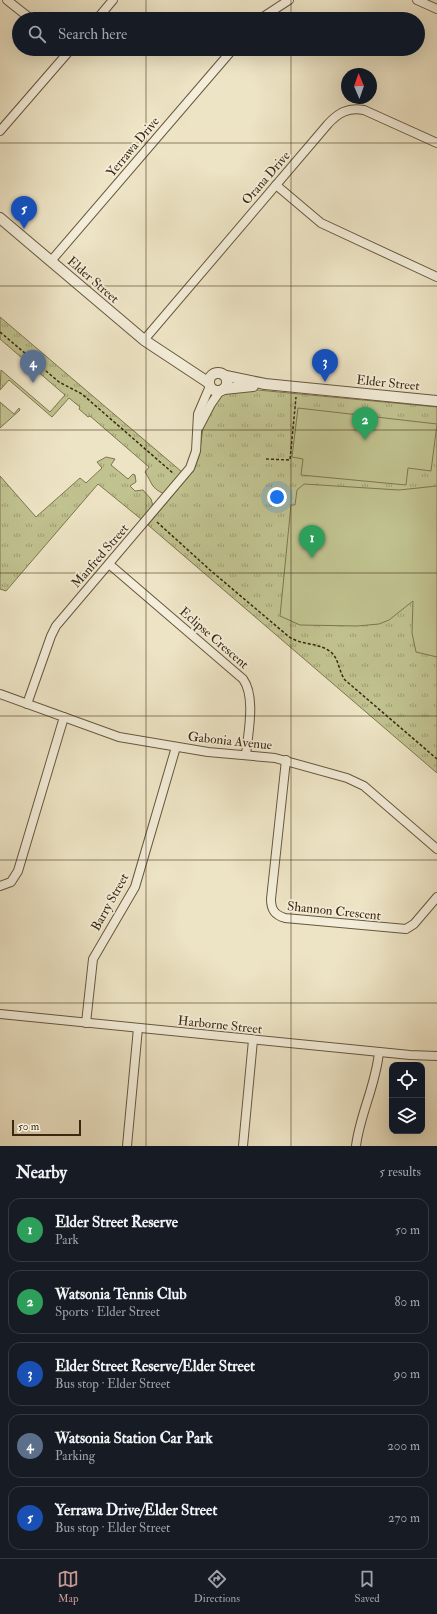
<!DOCTYPE html>
<meta charset="utf-8">
<style>
body{margin:0;font-family:"IM FELL Double Pica",serif;background:#242831;color:#f1f3f6}
.controls{position:absolute;right:12px;bottom:12px;display:grid;overflow:hidden;border-radius:8px;box-shadow:0 4px 16px #0002}
.controls button{width:36px;height:36px;display:grid;place-items:center;padding:0;border:0;border-bottom:1px solid #363941;background:#171b24;color:#f1f3f6;font:20px sans-serif}
.compass{position:absolute;left:341px;top:68px;width:36px;height:36px;border-radius:50%;background:#171b24;box-shadow:0 4px 16px #0002;rotate:358deg}
.scale{position:absolute;left:12px;bottom:10px;width:69px;box-sizing:border-box;padding-left:4px;border:2px solid #3b2811;border-top:0;font-size:11px;line-height:14px;white-space:nowrap;color:#3b2811;-webkit-text-stroke:3px #f3edd9;paint-order:stroke}
.you{position:absolute;left:277px;top:497px;width:14px;height:14px;margin:-10px;border:3px solid #fff;border-radius:50%;background:#1a73e8;box-shadow:0 0 0 6px #1a73e833}
.badge{display:grid;place-items:center;width:26px;height:26px;border-radius:50%;background:#c59692;color:#fff;font-size:13px;font-weight:700}
.pin{position:absolute;translate:-50% -33px;filter:drop-shadow(0 1px 2px #0008)}
.pin::after{content:'';position:absolute;top:21px;width:14px;height:12px;background:inherit;clip-path:polygon(0 0,100% 0,50% 100%)}
.list{margin:0;padding:0;list-style:none}
h2{display:flex;justify-content:space-between;align-items:center;height:52px;margin:0;padding:0 16px;font-size:17px}
h2 small{font-size:13px;font-weight:400;color:#9ea1a6}
.list li{display:grid;grid-template-columns:26px 1fr auto;gap:12px;align-items:center;box-sizing:border-box;height:64px;margin:0 8px 8px;padding:0 8px;border:1px solid #363941;border-radius:12px}
.list b{display:block;font-size:15px;white-space:nowrap}
.list p{margin:0;font-size:13px;white-space:nowrap;color:#9ea1a6}
.list em{font-size:13px;font-style:normal;color:#9ea1a6}
.icon{flex:none;width:22px;height:22px;fill:none;stroke:currentColor;stroke-width:2;stroke-linecap:round;stroke-linejoin:round}
.map{position:relative;flex:none;width:437px;height:1146px;overflow:hidden}
.search{position:absolute;background:#171b24;box-shadow:0 4px 16px #0002;left:12px;right:12px;top:12px;height:44px;display:flex;align-items:center;gap:10px;box-sizing:border-box;padding:0 14px;border-radius:22px;color:#9ea1a6;font-size:15px}
.sheet{height:412px;background:#171b24}
nav{display:flex;justify-content:space-around;align-items:center;box-sizing:border-box;height:56px;border-top:1px solid #363941;background:#171b24;font-size:11px;color:#9ea1a6}
nav a{display:grid;justify-items:center;gap:2px}
nav .on{color:#c59692}
.map>svg:first-child{display:block}
.grass{fill:url(#grass-tufts);stroke:#7e7550}
.pitch{fill:#c0c28f;stroke:#7e7550}
.lines{fill:none;stroke-linecap:round;stroke-linejoin:round}
.minor-casing{stroke:#68573e;stroke-width:10}
.tertiary-casing{stroke:#68573e;stroke-width:12}
.path{stroke:#3b2811;stroke-width:1.5;stroke-dasharray:3 2;stroke-linecap:butt}
.minor{stroke:#f3edd9;stroke-width:8}
.tertiary{stroke:#f3edd9;stroke-width:10}
.grid{fill:none;stroke:#3b2811;stroke-width:1;stroke-opacity:0.55}
.labels{text-anchor:middle;dominant-baseline:central;stroke-width:3.5;stroke-linejoin:round;paint-order:stroke}
.street-label{font-size:13px;fill:#3b2811;stroke:#f3edd9}
</style>
<div class="map">
<svg width="437" height="1146" viewBox="0 0 437 1146">
<defs>
<pattern id="grass-tufts" width="24" height="20" patternUnits="userSpaceOnUse"><rect width="24" height="20" fill="#c0c28f"/><path d="M3 7l-1-3M5 7V3M7 7l1-3M15 17l-1-3M17 17v-4M19 17l1-3" fill="none" stroke="#9d9e73"/></pattern>
</defs>
<rect width="100%" height="100%" fill="#ede4c5"/>
<filter id="stains"><feTurbulence type="fractalNoise" baseFrequency=".005" numOctaves="4"/><feColorMatrix values="0 0 0 0 .2 0 0 0 0 .09 0 0 0 0 .02 0 0 0 .5 -.17"/></filter>
<radialGradient id="worn" r=".72"><stop offset=".6" stop-color="#630" stop-opacity="0"/><stop offset="1" stop-color="#630" stop-opacity=".3"/></radialGradient>
<!-- grass -->
<g class="grass">
<path d="M0,317L182,472L164,494C150,487 153,484 145,472L149,467L90,416L88,417L79,409L80,407L69,398L52,417L9,380L0,390L1,370L50,412L65,395L0,339Z"/>
<polygon points="247,389 437,407 437,773 148,525 194,470 199,456 204,421 222,394"/>
<polygon points="0,402 14,414 19,408 20,410 0,428"/>
<polygon points="106,457 115,459 111,465 128,479 133,474 135,475 136,482 130,486 135,491 143,490 151,499 153,506 141,519 98,484 6,591 0,589 0,476 36,517 80,478 86,483 102,468 97,462"/>
</g>
<!-- pitch -->
<g class="pitch">
<polygon points="298,408 437,424 431,471 408,468 406,485 301,475 303,459 292,457"/>
<polygon points="304,484 399,490 437,486 437,657 416,652 412,633 413,601 389,620 379,624 357,626 300,625 280,616 291,505 295,505 297,490"/>
</g>
<g class="lines">
<defs>
<g id="minor">
<polyline points="7,0 31,19"/>
<polyline points="417,0 437,9"/>
<polyline points="97,19 113,0"/>
<polyline points="260,19 289,0"/>
<polyline points="0,131 71,49"/>
<polyline points="276,185 321,223 437,277"/>
<polyline points="51,261 233,49"/>
<path d="M144,340L328,124C338,113 348,107 364,110L437,143"/>
<polyline points="199,427 211,404 220,391"/>
<path d="M109,564L243,679C256,697 248,733 246,755"/>
<polyline points="0,694 119,737 208,752 275,758 347,778 364,786 437,849"/>
<polyline points="27,704 51,636 56,626 190,468 196,451 198,414 210,386"/>
<path d="M286,760L271,899C271,910 275,915 285,918L406,929L414,924L437,897"/>
<polyline points="0,886 11,882 18,871 64,717"/>
<polyline points="0,1014 410,1055 437,1056"/>
<polyline points="86,1023 93,959 135,887 176,747"/>
<polyline points="127,1146 138,1028"/>
<polyline points="243,1146 253,1040"/>
<path d="M356,1146C360,1114 376,1085 379,1052"/>
</g>
<g id="tertiary">
<polyline points="0,218 144,340 209,383"/>
<circle cx="218" cy="382" r="9"/>
<polyline points="226,376 265,384 437,401"/>
<polyline points="224,389 253,386"/>
</g>
</defs>
<!-- minor casing -->
<use href="#minor" class="minor-casing"/>
<!-- tertiary casing -->
<use href="#tertiary" class="tertiary-casing"/>
<!-- path -->
<g class="path">
<polyline points="0,332 59,382 82,394 174,474"/>
<polyline points="266,459 290,460 296,397"/>
<path d="M157,522L210,570L288,636C301,646 320,642 332,653C339,660 339,672 345,680L437,759"/>
</g>
<!-- minor -->
<use href="#minor" class="minor"/>
<!-- tertiary -->
<use href="#tertiary" class="tertiary"/>
</g>
<!-- grid -->
<path class="grid" d="M146,0V19M291,0V19M146,49V1146M291,49V1146M0,143H437M0,286H437M0,430H437M0,573H437M0,716H437M0,860H437M0,1003H437"/>
<g class="labels">
<!-- street labels -->
<g class="street-label">
<text transform="translate(133 147) rotate(-50)">Yerrawa Drive</text>
<text transform="translate(266 178) rotate(-49)">Orana Drive</text>
<text transform="translate(93 280) rotate(41)">Elder Street</text>
<text transform="translate(388 383) rotate(6)">Elder Street</text>
<text transform="translate(100 556) rotate(-49)">Manfred Street</text>
<text transform="translate(214 638) rotate(41)">Eclipse Crescent</text>
<text transform="translate(230 741) rotate(6)">Gabonia Avenue</text>
<text transform="translate(110 902) rotate(-61)">Barry Street</text>
<text transform="translate(334 911) rotate(6)">Shannon Crescent</text>
<text transform="translate(220 1025) rotate(6)">Harborne Street</text>
</g>
</g>
<rect width="100%" height="100%" filter="url(#stains)"/>
<rect width="100%" height="100%" fill="url(#worn)"/>
</svg>
<div class="controls">
<button><svg class="icon" aria-label="locate" viewBox="0 0 24 24"><circle cx="12" cy="12" r="6"/><path d="M12 2v4M12 18v4M2 12h4M18 12h4"/></svg></button>
<button><svg class="icon" aria-label="layers" viewBox="0 0 24 24"><path d="M12 4l9 5-9 5-9-5zM3 14l9 5 9-5"/></svg></button>
</div>
<svg class="compass" viewBox="-18 -18 36 36"><path d="M0-13l5 13h-10z" fill="#e53935"/><path d="M0 13l5-13h-10z" fill="#9ea1a6"/></svg>
<div class="scale">50 m</div>
<div class="you"></div>
<div class="pin badge" style="left:312px;top:558px;background:#2e9e5b">1</div>
<div class="pin badge" style="left:365px;top:440px;background:#2e9e5b">2</div>
<div class="pin badge" style="left:325px;top:382px;background:#1a4fb4">3</div>
<div class="pin badge" style="left:33px;top:383px;background:#5c6f8a">4</div>
<div class="pin badge" style="left:24px;top:229px;background:#1a4fb4">5</div>
<div class="search"><svg class="icon" aria-label="search" viewBox="0 0 24 24"><circle cx="10" cy="10" r="6"/><path d="M15 15l6 6"/></svg>Search here</div>
</div>
<section class="sheet">
<h2>Nearby<small>5 results</small></h2>
<ul class="list">
<li><span class="badge" style="background:#2e9e5b">1</span><div><b>Elder Street Reserve</b><p>Park</p></div><em>50 m</em></li>
<li><span class="badge" style="background:#2e9e5b">2</span><div><b>Watsonia Tennis Club</b><p>Sports · Elder Street</p></div><em>80 m</em></li>
<li><span class="badge" style="background:#1a4fb4">3</span><div><b>Elder Street Reserve/Elder Street</b><p>Bus stop · Elder Street</p></div><em>90 m</em></li>
<li><span class="badge" style="background:#5c6f8a">4</span><div><b>Watsonia Station Car Park</b><p>Parking</p></div><em>200 m</em></li>
<li><span class="badge" style="background:#1a4fb4">5</span><div><b>Yerrawa Drive/Elder Street</b><p>Bus stop · Elder Street</p></div><em>270 m</em></li>
</ul>
</section>
<nav>
<a class="on"><svg class="icon" aria-label="map" viewBox="0 0 24 24"><path d="M3 6l6-2 6 2 6-2v14l-6 2-6-2-6 2zM9 4v14M15 6v14"/></svg>Map</a>
<a><svg class="icon" aria-label="directions" viewBox="0 0 24 24"><path d="M12 3l9 9-9 9-9-9zM9 14v-3h6M13 9l2 2-2 2"/></svg>Directions</a>
<a><svg class="icon" aria-label="saved" viewBox="0 0 24 24"><path d="M7 4h10v16l-5-4-5 4z"/></svg>Saved</a>
</nav>
